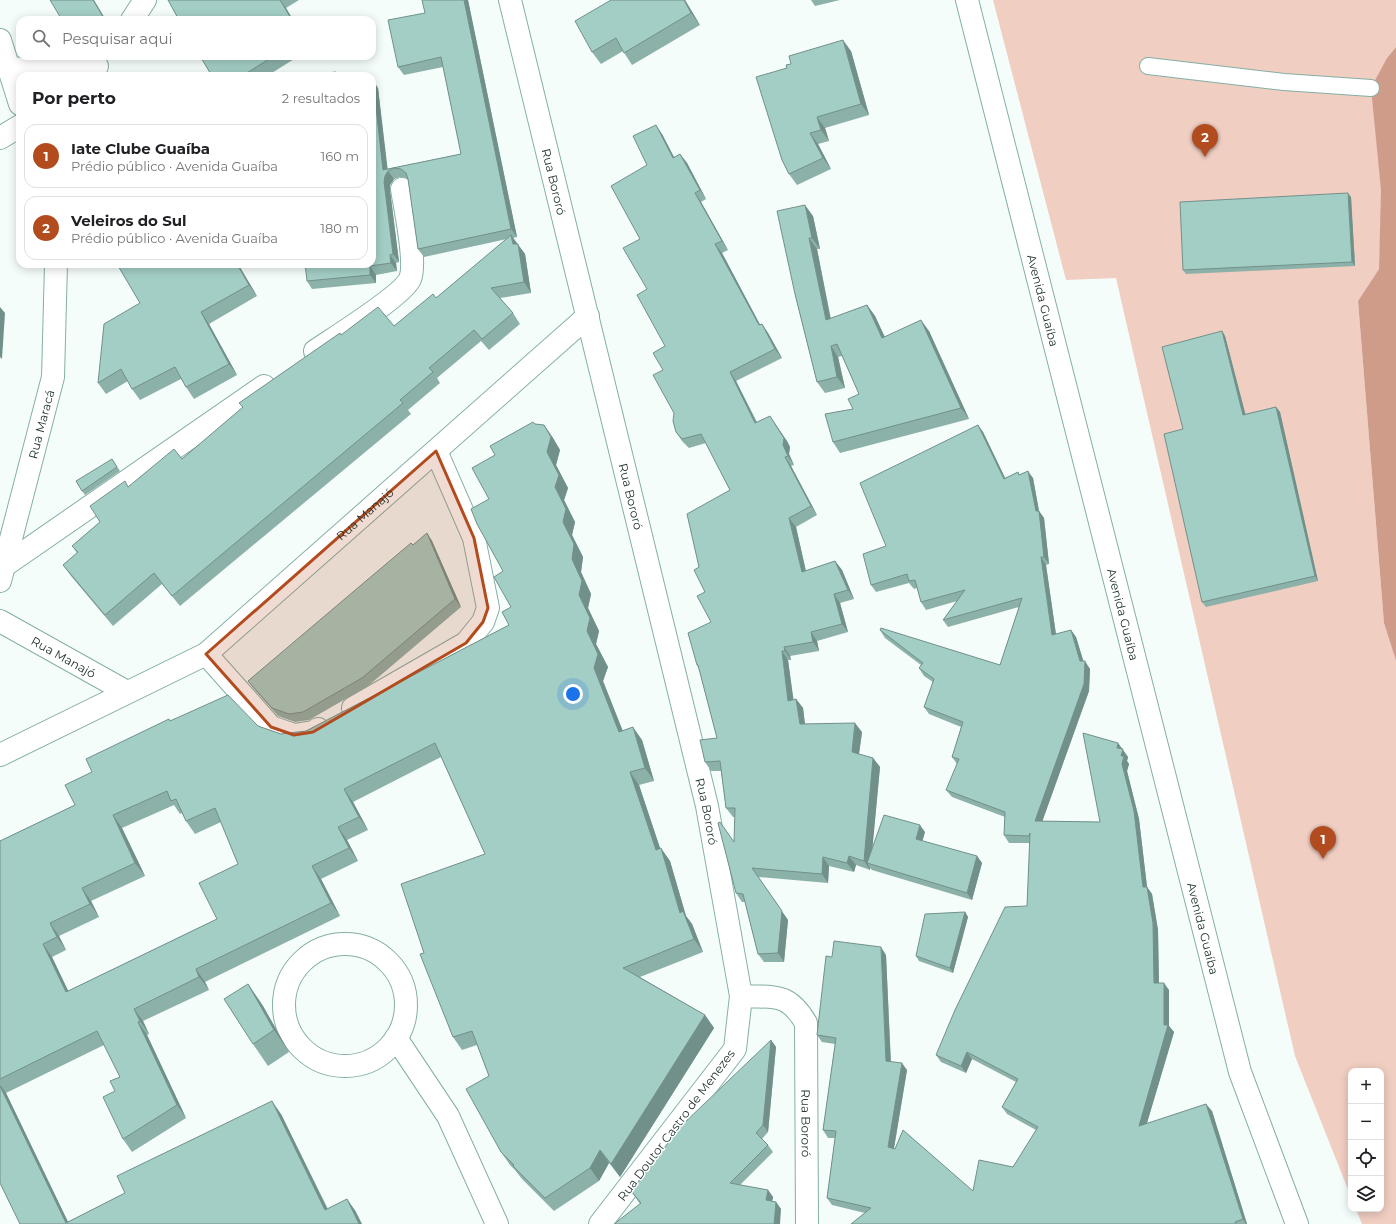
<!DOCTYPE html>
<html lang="pt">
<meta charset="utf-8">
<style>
body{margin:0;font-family:Montserrat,sans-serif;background:#f6f6f6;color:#202124}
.controls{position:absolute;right:12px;bottom:12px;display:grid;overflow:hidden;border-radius:8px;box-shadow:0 2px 10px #0003}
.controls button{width:36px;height:36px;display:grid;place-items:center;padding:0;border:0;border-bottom:1px solid #e0e0e0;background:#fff;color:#202124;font:20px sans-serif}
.you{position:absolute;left:573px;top:694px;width:14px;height:14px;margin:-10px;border:3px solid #fff;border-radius:50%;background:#1a73e8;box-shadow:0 0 0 6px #1a73e833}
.badge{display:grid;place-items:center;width:26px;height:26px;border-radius:50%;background:#b24c1f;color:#fff;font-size:13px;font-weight:700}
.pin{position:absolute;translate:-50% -33px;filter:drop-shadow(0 1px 2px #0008)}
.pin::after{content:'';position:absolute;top:21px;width:14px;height:12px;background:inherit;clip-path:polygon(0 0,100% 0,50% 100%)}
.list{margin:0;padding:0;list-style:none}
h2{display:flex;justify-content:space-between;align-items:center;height:52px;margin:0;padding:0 16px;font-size:17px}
h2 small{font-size:13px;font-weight:400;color:#757577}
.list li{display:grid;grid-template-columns:26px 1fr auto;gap:12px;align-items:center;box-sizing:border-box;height:64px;margin:0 8px 8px;padding:0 8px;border:1px solid #e0e0e0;border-radius:12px}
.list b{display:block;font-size:15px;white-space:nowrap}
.list p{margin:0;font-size:13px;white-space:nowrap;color:#757577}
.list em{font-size:13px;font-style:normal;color:#757577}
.icon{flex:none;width:22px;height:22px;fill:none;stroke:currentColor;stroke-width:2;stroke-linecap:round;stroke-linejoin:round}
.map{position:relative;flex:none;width:1396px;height:1224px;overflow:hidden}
.search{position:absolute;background:#fff;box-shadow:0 2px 10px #0003;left:16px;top:16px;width:360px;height:44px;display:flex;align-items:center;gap:10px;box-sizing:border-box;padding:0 14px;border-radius:12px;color:#757577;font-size:15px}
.panel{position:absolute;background:#fff;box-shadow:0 2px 10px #0003;left:16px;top:72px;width:360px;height:196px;border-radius:12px}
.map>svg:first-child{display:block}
.park{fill:#f0cec2}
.water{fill:#ce9c89}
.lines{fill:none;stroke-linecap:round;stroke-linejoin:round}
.lane-casing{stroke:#84afa5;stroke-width:18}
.street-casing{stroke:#84afa5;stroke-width:24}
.secondary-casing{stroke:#84afa5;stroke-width:24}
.lane{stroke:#fff;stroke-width:16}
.street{stroke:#fff;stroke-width:22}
.secondary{stroke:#fff;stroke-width:22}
.wall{fill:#8cb1a9;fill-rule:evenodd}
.shaded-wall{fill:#72908a}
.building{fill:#a3cec5;stroke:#72908a;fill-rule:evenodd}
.marked{fill:#b24c1f;fill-opacity:0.2;stroke:#b24c1f;stroke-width:3;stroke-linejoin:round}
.labels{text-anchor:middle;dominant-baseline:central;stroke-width:3;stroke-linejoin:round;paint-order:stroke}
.street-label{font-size:12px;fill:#243531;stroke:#fff}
</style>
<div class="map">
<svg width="1396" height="1224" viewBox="0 0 1396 1224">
<rect width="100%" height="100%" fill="#f5fdfb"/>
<!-- park -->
<polygon class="park" points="993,0 1396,0 1396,47 1387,58 1379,269 1358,301 1384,623 1396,661 1396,1224 1362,1224 1356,1209 1381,1209 1381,1071 1351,1071 1351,1197 1295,1056 1116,278 1066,280"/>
<!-- water -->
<polygon class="water" points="1396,47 1396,661 1384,623 1358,301 1379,269 1381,190 1371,88 1387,58"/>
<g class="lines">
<defs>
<polyline id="lane" points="1148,66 1284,82 1371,88"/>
<g id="street">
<polyline points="132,20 145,0"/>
<polyline points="0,40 20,104"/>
<polyline points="9,70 63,63 97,66"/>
<polyline points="0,138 20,126"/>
<path d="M315,351C334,338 402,296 410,279C417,262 405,209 402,189"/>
<polyline points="4,566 264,386"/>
<path id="s1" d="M0,581L53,377L56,264"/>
<path id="s2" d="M0,621L127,692"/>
<polyline points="206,654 271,727 294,735 313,732 318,729"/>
<polyline points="353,708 466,643 483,622 488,608 474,538 436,451"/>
<path id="s3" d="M0,755L206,654L588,316"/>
<circle cx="345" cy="1005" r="61"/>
<path id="s4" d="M741,996C774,998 787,991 806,1023L807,1224"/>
<polyline points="396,1038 448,1116 497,1224"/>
</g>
<g id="secondary">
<path id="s5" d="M510,0L707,806L741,996L735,1049L600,1224"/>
<path id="s6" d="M967,0L1240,1072L1297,1224"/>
</g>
</defs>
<!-- lane casing -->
<use href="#lane" class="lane-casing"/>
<!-- street casing -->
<use href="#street" class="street-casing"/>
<!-- secondary casing -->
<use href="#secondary" class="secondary-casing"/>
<!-- lane -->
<use href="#lane" class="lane"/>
<!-- street -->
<use href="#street" class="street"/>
<!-- secondary -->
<use href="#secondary" class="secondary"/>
</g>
<!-- wall -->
<g class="wall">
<polygon points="168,0 299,0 286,8 293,20 179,20"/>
<polygon points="422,0 468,0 517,237 513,238 525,254 531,293 500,298 513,313 520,324 489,350 481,341 437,378 440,383 408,410 411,414 180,606 162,584 113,626 71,576 63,565 77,553 72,546 100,522 129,486 182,459 243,408 239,403 341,335 394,326 436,298 507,239 424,257 418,249 408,179 407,178 400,177 394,179 390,185 390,190 399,262 396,263 397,271 376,275 376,283 312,289 307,281 372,264 378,88 387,169 461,154 443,67 404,75 398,67 425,13"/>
<polygon points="611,0 685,0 700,25 632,65 623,51 601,64 592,52"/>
<polygon points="811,0 840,0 815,6"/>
<polygon points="851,51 869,115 825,128 829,141 818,144 831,169 797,185 789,174 782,160"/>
<polygon points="200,56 299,56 267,76 212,76"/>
<polygon points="662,134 674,157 680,154 687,163 706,199 701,202 728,250 722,253 760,325 762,324 768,333 782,358 736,381 757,422 787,441 790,447 789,454 794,465 791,466 817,515 796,527 806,571 835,561 842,570 854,599 840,603 848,632 817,641 819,651 790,656 791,660 788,660 793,700 796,699 803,708 805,724 862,732 859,754 873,758 880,767 872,849 925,832 922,841 977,856 982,863 972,900 872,870 870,868 870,870 856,865 854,872 829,866 828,883 758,877 788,920 784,962 764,962 758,954 745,902 742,902 736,893 734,842 735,817 733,817 726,808 721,771 711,771 705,762 717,738 699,669 697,665 711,622 699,567 730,490 706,443 689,448 682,441 676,432 674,413 663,370 665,346 647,289 640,239 647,165"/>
<polygon points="1351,197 1355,266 1186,274 1183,270"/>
<polygon points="813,216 820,249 817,249 831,319 867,305 875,316 885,337 929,331 969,419 840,453 833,442 853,409 859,394 842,356 838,357 845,388 825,393 817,382 795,294"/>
<polygon points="117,264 238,264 257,296 209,324 237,375 194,399 186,387 181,379 140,400 132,389 128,381 106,394 98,383 140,303"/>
<polygon points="1222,331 1225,336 1245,414 1276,407 1280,412 1318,581 1206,607 1202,602 1183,429"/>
<path d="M535,424L544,425L553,438L560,450L556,465L568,488L564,500L575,522L572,535L583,557L581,572L591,594L588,608L599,631L596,644L608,667L603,681L623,731L642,740L654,781L639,785L660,848L670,861L686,916L692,924L703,952L640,977L705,1015L714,1028L620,1177L609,1163L599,1181L554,1211L522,1179L515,1170L510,1165L501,1152L489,1076L477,1045L462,1050L453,1037L424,953L485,854L441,757L353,802L368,830L347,840L358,861L321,879L340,916L205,982L209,990L143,1021L149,1034L147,1035L186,1118L132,1152L123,1139L115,1091L120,1077L104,1045L6,1093L68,1222L281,1114L328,1209L347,1199L356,1212L20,1224L0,1183V841L75,805L92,772L170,721L258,726L281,734L306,731L509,625L511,607L503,571L489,499L495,455ZM174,805L180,814L182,813L186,821L195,834L221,822L238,864L217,919L68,991L52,957L66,950L59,936L99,917L91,901L145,876L122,828Z"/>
<polygon points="978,425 983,432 1005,478 1018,472 1020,475 1033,478 1039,511 1044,518 1049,564 1046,565 1056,634 1071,630 1076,637 1083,661 1090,669 1089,691 1042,821 1100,822 1118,743 1128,757 1127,761 1129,764 1127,771 1139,819 1147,887 1152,894 1158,930 1159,983 1169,990 1169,1026 1174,1032 1147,1123 1212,1111 1247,1224 851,1224 865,1213 832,1205 827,1198 835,1138 828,1138 823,1130 835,1044 822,1042 817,1035 832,957 886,955 891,1062 907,1070 894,1148 973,1191 1013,1167 1036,1130 1007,1114 1002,1107 1016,1082 972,1059 966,1073 941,1062 936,1055 1027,906 1030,843 1009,843 1004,835 1005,817 952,797 946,790 957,764 952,757 961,727 929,714 924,707 933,682 924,676 919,668 921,665 885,638 880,630 1000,665 1019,607 948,627 943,620 957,601 926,610 921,602 917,588 914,589 909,583 876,592 871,585 886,546"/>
<polygon points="112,459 120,471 85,495 82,491"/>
<polygon points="427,533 432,541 461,607 368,686 309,720 295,722 278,716 254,689 248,681 413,545"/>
<polygon points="965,912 968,917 953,973 919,961 916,956"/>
<polygon points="248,984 263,1006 289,1052 268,1066 253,1044"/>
<polygon points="771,1040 776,1047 768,1132 762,1139 768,1145 773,1152 740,1185 768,1190 773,1197 772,1201 776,1202 781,1209 640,1204 631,1191"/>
</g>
<!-- shaded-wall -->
<g class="shaded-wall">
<polygon points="93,0 94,0 106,20 105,20"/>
<polygon points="280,0 286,8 293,20 292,20"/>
<polygon points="464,0 468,0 517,237 511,229"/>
<polygon points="684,0 685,0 700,25 691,13"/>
<polygon points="843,40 851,51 869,115 861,104"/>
<polygon points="373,80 378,88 388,172 388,171 394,179 390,185 390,190 399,262 393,254 384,182"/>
<polygon points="817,117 825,128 829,141 821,130"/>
<polygon points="656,125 662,134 679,167 673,158"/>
<polygon points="810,133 818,144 831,169 823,158"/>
<polygon points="680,154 687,163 706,199 700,190"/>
<polygon points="695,193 701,202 728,250 722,241"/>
<polygon points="1348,193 1351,197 1355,266 1352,262"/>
<polygon points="805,205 813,216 820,249 812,238"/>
<polygon points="511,235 525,254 531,293 524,282 513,244"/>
<polygon points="809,238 817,249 833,332 826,320"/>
<polygon points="715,244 722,253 765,334 759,325"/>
<polygon points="390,255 396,263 397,271 391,263"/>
<polygon points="237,264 238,264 257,296 249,285"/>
<polygon points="370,266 376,275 376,283 370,275"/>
<polygon points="867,305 875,316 890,349 882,338"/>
<polygon points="0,307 5,313 2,359 0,357"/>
<polygon points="201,312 209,324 237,375 229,364"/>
<polygon points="921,320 929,331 969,419 961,408"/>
<polygon points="762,324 768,333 782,358 775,349"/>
<polygon points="1222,331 1225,336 1247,420 1243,415"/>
<polygon points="831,346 838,357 845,388 837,377"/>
<polygon points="730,372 736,381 761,432 755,423"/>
<polygon points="1276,407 1280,412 1318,581 1315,576"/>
<polygon points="770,416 787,441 790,447 789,454 794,465 788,456"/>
<polygon points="544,425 553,438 560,450 556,465 568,488 564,500 575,522 572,535 583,557 581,572 591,594 588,608 599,631 596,644 608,667 603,681 628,745 619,732 594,668 572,559 555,487 547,452"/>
<polygon points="978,425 983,432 1009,486 1004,479"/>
<polygon points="785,457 791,466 817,515 811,506"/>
<polygon points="1028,471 1033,478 1039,511 1044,518 1049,564 1044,557"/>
<polygon points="789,518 796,527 808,581 802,572"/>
<polygon points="427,533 432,541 461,607 455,599"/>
<polygon points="1041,557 1046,565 1057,642 1052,635"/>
<polygon points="835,561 842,570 854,599 848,590"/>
<polygon points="834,594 840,603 848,632 842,624"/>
<polygon points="1071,630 1076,637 1085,666 1085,661 1090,669 1089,691 1040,828 1035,821 1080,661"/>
<polygon points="811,632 817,641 819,651 813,642"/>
<polygon points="784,647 790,656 791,660 785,651"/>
<polygon points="782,651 788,660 795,710 788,701"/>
<polygon points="796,699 803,708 806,733 800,724"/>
<polygon points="855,723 862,732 858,761 852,752"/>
<polygon points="633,727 642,740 654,781 645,768"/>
<polygon points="1118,743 1128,757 1127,761 1129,764 1127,771 1139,819 1148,895 1143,887 1117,748"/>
<polygon points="873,758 880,767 871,864 867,863 870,868 870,870 864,861"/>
<polygon points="630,772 639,785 665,863 656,850"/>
<polygon points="344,789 353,802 368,830 359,817"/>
<polygon points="113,815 122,828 145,876 135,863"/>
<polygon points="920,825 925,832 921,846 916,839"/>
<polygon points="338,827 347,840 358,861 349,848"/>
<polygon points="661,848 670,861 686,916 692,924 703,952 694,939 680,913"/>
<polygon points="849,856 856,865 854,872 847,863"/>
<polygon points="977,856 982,863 972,900 967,893"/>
<polygon points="823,857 829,866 828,883 822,874"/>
<polygon points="312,866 321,879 340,916 331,903"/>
<polygon points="752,868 788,920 784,962 778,953"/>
<polygon points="1147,887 1152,894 1158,930 1159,990 1154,983"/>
<polygon points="82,888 91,901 99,917 90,904"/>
<polygon points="965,912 968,917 953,973 950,968"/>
<polygon points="50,923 59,936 66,950 57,937"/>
<polygon points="43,944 52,957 75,1005 66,992"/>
<polygon points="881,947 886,955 891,1069 886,1061"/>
<polygon points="196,969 205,982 209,990 199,977"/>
<polygon points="1164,983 1169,990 1169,1026 1174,1032 1144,1133 1139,1126 1164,1025"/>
<polygon points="248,984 263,1006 289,1052 274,1030"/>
<polygon points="134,1009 143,1021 149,1034 140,1021"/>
<polygon points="705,1015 714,1028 620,1177 611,1164"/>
<polygon points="138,1022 147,1035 186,1118 177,1105"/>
<polygon points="771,1040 776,1047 768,1132 763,1125"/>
<polygon points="967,1052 972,1059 966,1073 961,1066"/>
<polygon points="902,1063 907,1070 893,1154 888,1147"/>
<polygon points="0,1085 6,1093 69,1224 66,1224 0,1086"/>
<polygon points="272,1101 281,1114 334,1223 325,1210"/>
<polygon points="1206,1104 1212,1111 1247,1224 1246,1224 1243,1219"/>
<polygon points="600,1150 609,1163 599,1181 590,1168"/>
<polygon points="768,1190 773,1197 771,1207 766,1200"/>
<polygon points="347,1199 356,1212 362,1224 359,1224"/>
<polygon points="776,1202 781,1209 780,1224 774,1224"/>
</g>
<!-- building -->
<g class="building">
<polygon points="50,0 93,0 105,20 62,20"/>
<polygon points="168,0 280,0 292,20 179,20"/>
<polygon points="422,0 464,0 511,229 418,249 408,179 406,173 401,169 394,168 388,171 385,176 384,182 393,254 390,255 391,263 370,266 370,275 307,281 305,264 372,264 372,80 373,80 383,170 461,154 441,57 398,67 388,20 425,13"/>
<polygon points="611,0 684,0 691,13 624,53 616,38 592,52 575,21"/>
<polygon points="843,40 861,104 817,117 821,130 810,133 823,158 789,174 782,160 756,77 787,68 786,65 791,64 789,56"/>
<polygon points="200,56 274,56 242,76 212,76"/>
<polygon points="336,72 336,76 301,76"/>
<polygon points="656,125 673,158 680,154 700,190 695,193 722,241 715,244 759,325 762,324 775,349 730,372 755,423 770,416 780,432 784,438 783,445 788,456 785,457 811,506 789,518 802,572 835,561 848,590 834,594 842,624 811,632 813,642 784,647 785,651 782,651 788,701 796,699 800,724 855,723 852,752 873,758 864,861 849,856 847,863 823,857 822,874 752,868 782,911 778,953 758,954 743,894 736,893 718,823 720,822 734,842 735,808 726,808 720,761 705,762 700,740 717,738 698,665 697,665 688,633 711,622 697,596 705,592 694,570 699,567 687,514 730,490 701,434 682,439 676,432 673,421 674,413 653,375 663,370 653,353 665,346 637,295 647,289 623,248 640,239 611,186 647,165 633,136"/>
<polygon points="1348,193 1352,262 1183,270 1180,202"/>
<polygon points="805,205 812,238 809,238 826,320 867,305 882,338 921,320 961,408 833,442 825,414 853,409 848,399 859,394 837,344 831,346 837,377 817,382 795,294 777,211"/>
<polygon points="511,235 513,244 518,244 524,282 491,288 513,313 482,339 474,330 429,368 433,372 400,400 403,403 172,596 154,573 105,615 63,565 78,552 72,546 100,522 90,506 125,481 128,487 174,449 182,459 243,407 239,403 340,333 341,335 378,307 394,326 433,294 436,298"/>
<polygon points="117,264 237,264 249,285 201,312 229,364 186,387 175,367 132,389 121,369 98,383 104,324 140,303"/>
<polygon points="1222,331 1243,415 1276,407 1315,576 1202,602 1164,434 1183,429 1162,347"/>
<path d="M533,422L535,424L544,425L551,437L547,452L559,475L555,487L566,509L563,522L574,544L572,559L582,581L579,595L590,618L587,631L598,654L594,668L619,732L633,727L645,768L630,772L656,850L661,848L680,913L683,911L694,939L623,968L705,1015L611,1164L600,1150L590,1168L545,1198L513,1166L514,1165L501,1152L466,1089L489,1076L472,1031L453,1037L420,954L424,953L401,884L485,854L435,743L344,789L359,817L338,827L349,848L312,866L331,903L196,969L199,977L134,1009L140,1021L138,1022L177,1105L123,1139L103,1097L115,1091L110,1081L120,1077L97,1031L0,1079V841L75,805L65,785L92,772L86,759L169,719L170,721L228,695L258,726L281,734L306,731L509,625L502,612L511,607L494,577L503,571L477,524L471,509L489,499L472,468L495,455L490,446ZM167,791L171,801L176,799L186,821L215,808L238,864L199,883L217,919L66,992L43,944L57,937L50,923L90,904L82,888L135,863L113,815Z"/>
<polygon points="978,425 1004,479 1018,472 1019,475 1028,471 1036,511 1039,511 1044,557 1041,557 1052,635 1071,630 1080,661 1085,661 1084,684 1035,821 1100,822 1083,733 1118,743 1117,748 1123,749 1121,756 1124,756 1122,764 1134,811 1143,887 1147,887 1153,923 1154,983 1164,983 1164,1025 1168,1025 1139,1126 1206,1104 1243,1219 1235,1222 1236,1224 851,1224 871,1208 827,1198 836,1131 823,1130 836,1038 817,1035 826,956 832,957 834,941 881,947 886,1061 902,1063 888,1147 895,1149 903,1130 973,1191 979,1160 1013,1167 1038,1127 1002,1107 1018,1079 967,1052 961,1066 936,1055 955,1010 1005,907 1027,906 1030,833 1029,836 1004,835 1005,812 946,790 959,759 952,757 963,722 924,707 934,679 919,668 923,663 880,630 881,628 1000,665 1022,598 943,620 965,590 921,602 915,580 909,581 907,574 871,585 863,554 886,546 860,483"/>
<polygon points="112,459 117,467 82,491 76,481"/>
<polygon points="427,533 455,599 362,678 303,712 289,714 272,708 248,681 373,575 411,543 413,545"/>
<polygon points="884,815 920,825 916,839 977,856 967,893 867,863"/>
<polygon points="965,912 950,968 916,956 925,914"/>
<polygon points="248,984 274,1030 253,1044 224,999"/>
<polygon points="771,1040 763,1125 756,1133 768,1145 730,1183 768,1190 766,1200 776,1202 774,1224 614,1224 641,1203 631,1191 681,1126"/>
<polygon points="0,1086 66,1223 125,1193 117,1176 272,1101 325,1210 347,1199 359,1224 20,1224 0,1183"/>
</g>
<!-- marked area -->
<path class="marked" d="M436,451L474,538L488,608L483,622L466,643L313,732L294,735L271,727L206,654Z"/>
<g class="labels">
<!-- street labels -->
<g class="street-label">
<text stroke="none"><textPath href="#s5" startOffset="187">Rua Bororó</textPath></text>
<text stroke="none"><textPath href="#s6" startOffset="310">Avenida Guaíba</textPath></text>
<text stroke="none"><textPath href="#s1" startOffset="162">Rua Maracá</textPath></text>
<text stroke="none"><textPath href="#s5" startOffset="511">Rua Bororó</textPath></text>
<text stroke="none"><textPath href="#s3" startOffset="441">Rua Manajó</textPath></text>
<text stroke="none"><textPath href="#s6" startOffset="634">Avenida Guaíba</textPath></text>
<text stroke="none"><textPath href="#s2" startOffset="73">Rua Manajó</textPath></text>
<text stroke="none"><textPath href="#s5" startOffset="835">Rua Bororó</textPath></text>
<text stroke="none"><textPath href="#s6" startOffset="958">Avenida Guaíba</textPath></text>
<text stroke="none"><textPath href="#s4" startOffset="176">Rua Bororó</textPath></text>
<text transform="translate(676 1125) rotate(-53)">Rua Doutor Castro de Menezes</text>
</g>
</g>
</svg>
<div class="controls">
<button>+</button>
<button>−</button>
<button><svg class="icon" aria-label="locate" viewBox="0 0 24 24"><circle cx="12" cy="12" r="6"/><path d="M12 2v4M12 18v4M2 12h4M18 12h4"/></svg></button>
<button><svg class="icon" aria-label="layers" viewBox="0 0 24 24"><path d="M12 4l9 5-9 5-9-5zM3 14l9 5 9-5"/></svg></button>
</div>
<div class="you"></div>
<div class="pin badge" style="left:1323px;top:859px">1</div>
<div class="pin badge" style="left:1205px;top:157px">2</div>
<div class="search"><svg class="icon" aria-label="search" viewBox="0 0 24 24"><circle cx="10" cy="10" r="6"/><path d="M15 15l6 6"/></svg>Pesquisar aqui</div>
<section class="panel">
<h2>Por perto<small>2 resultados</small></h2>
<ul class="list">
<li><span class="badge">1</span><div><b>Iate Clube Guaíba</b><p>Prédio público · Avenida Guaíba</p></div><em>160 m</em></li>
<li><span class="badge">2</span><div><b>Veleiros do Sul</b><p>Prédio público · Avenida Guaíba</p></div><em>180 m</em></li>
</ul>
</section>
</div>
